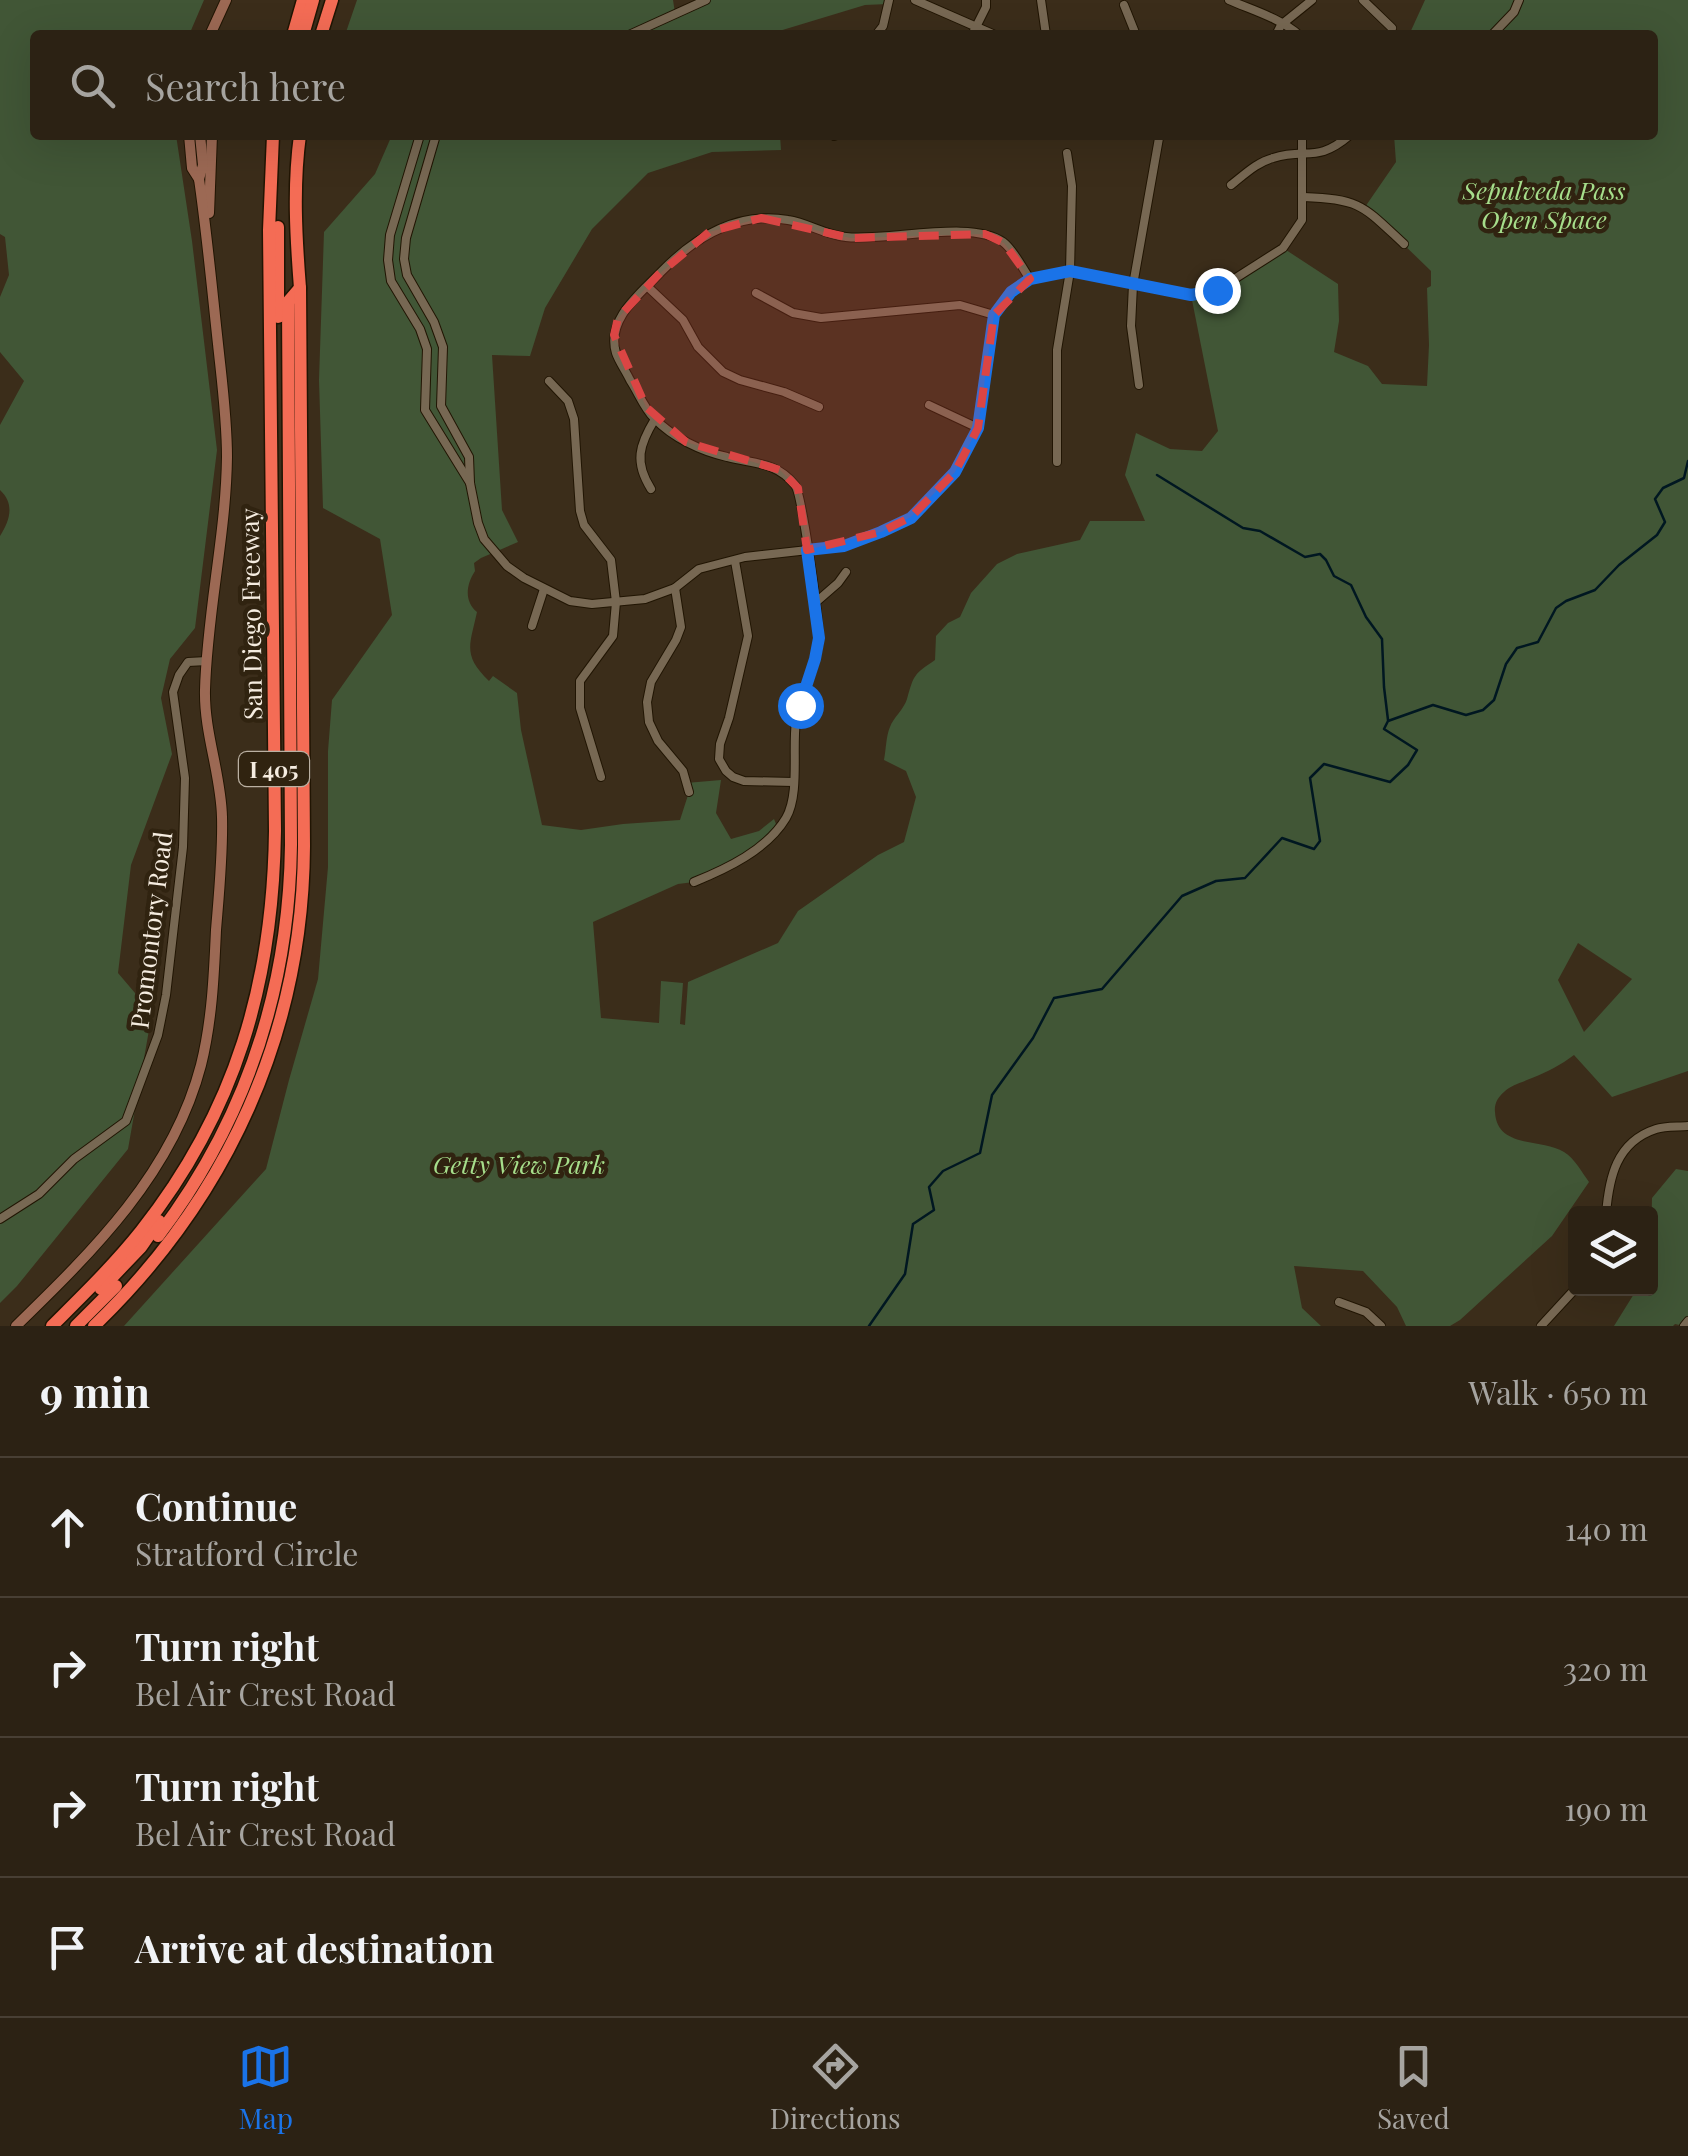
<!DOCTYPE html>
<meta charset="utf-8">
<style>
body{margin:0;font-family:"Playfair Display",serif;background:#342a1d;color:#f1f3f6}
.controls{position:absolute;right:30px;bottom:30px;display:grid;overflow:hidden;border-radius:10px;box-shadow:0 10px 40px #0002}
.controls button{width:90px;height:90px;display:grid;place-items:center;padding:0;border:0;border-bottom:2px solid #483f34;background:#2c2214;color:#f1f3f6;font:50px sans-serif}
.stop{position:absolute;width:30px;height:30px;margin:-22px;border:8px solid #1a73e8;border-radius:50%;background:#fff}
.stop.end{background:#1a73e8;border-color:#fff;box-shadow:0 2px 10px #0008}
.list{margin:0;padding:0;list-style:none}
h2{display:flex;justify-content:space-between;align-items:center;height:130px;margin:0;padding:0 40px;font-size:42px}
h2 small{font-size:32px;font-weight:400;color:#a6a4a0}
.list li{display:grid;grid-template-columns:65px 1fr auto;gap:30px;align-items:center;box-sizing:border-box;height:140px;padding:0 40px;border-top:2px solid #483f34}
.list b{display:block;font-size:38px;white-space:nowrap}
.list p{margin:0;font-size:32px;white-space:nowrap;color:#a6a4a0}
.list em{font-size:32px;font-style:normal;color:#a6a4a0}
.icon{flex:none;width:55px;height:55px;fill:none;stroke:currentColor;stroke-width:2;stroke-linecap:round;stroke-linejoin:round}
.map{position:relative;flex:none;width:1688px;height:1326px;overflow:hidden}
.search{position:absolute;background:#2c2214;box-shadow:0 10px 40px #0002;left:30px;right:30px;top:30px;height:110px;display:flex;align-items:center;gap:25px;box-sizing:border-box;padding:0 35px;border-radius:10px;color:#a6a4a0;font-size:38px}
.sheet{height:690px;background:#2c2214}
nav{display:flex;justify-content:space-around;align-items:center;box-sizing:border-box;height:140px;border-top:2px solid #483f34;background:#2c2214;font-size:28px;color:#a6a4a0}
nav a{display:grid;justify-items:center;gap:5px}
nav .on{color:#1a73e8}
.map>svg:first-child{display:block}
.green{fill:#415636;fill-rule:evenodd}
.lines{fill:none;stroke-linecap:round;stroke-linejoin:round}
.stream{stroke:#001721;stroke-width:2.5}
.minor-casing{stroke:#211503;stroke-width:10}
.secondary-casing{stroke:#211503;stroke-width:12}
.motorway-casing{stroke:#211503;stroke-width:15}
.minor{stroke:#776853;stroke-width:8}
.secondary{stroke:#9c6954;stroke-width:10}
.motorway{stroke:#f46c55;stroke-width:12}
.route{stroke:#1a73e8;stroke-width:12}
.marked{fill:#db4544;fill-opacity:0.2;stroke:#db4544;stroke-width:8;stroke-dasharray:20 12;stroke-linejoin:round}
.labels{text-anchor:middle;dominant-baseline:central;stroke-width:9;stroke-linejoin:round;paint-order:stroke}
.shield{fill:#302310;stroke:#bab0a2;stroke-width:2.5}
.shield-label{font-size:22px;font-weight:bold;fill:#f5ece0}
.park-label{font-size:25px;font-style:italic;fill:#a6de8b;stroke:#302310}
.street-label{font-size:25px;fill:#f5ece0;stroke:#302310}
</style>
<div class="map">
<svg width="1688" height="1326" viewBox="0 0 1688 1326">
<rect width="100%" height="100%" fill="#3b2d1a"/>
<!-- green -->
<g class="green">
<path d="M0,0H204L189,35H35V135H176L192,241L217,450L195,628L170,659L161,698L172,754L131,865L118,973L152,1013L128,1149L17,1286L0,1303V536C10,520 15,504 0,490V425L24,381L0,352V297L9,275L5,237L0,234Z"/>
<polygon points="357,0 673,0 675,13 706,0 889,0 888,4 865,5 766,35 345,35"/>
<path d="M1425,0H1688V1071L1612,1097L1574,1055C1561,1065 1547,1072 1532,1078C1523,1082 1511,1085 1504,1092C1498,1097 1494,1104 1495,1112C1497,1149 1541,1138 1564,1152C1575,1159 1581,1171 1589,1182L1552,1236L1460,1320L1450,1326H1406L1397,1307L1363,1271L1294,1266L1302,1308L1321,1326H124L266,1169L289,1080L318,979L328,867V751L332,700L392,615L380,539L323,508L319,380L324,232L375,174L392,135H780L781,150L712,152L648,173L592,229L545,308L530,356L492,355L502,510L518,542L481,558L474,563L475,571C466,585 464,601 477,612C470,645 462,655 489,681L493,676L517,693L521,730L542,825L581,830L623,824L680,820L689,792L686,783L721,780L716,813L731,839L759,831L774,819L778,829L763,844L694,882L678,884L593,922L601,1018L659,1023L661,981L683,983L680,1024L685,1025L688,982L778,943L798,911L878,855L904,842L916,797L906,771L884,760C886,750 886,736 890,727C893,718 904,709 907,699C914,675 913,675 935,660L936,636L948,623L960,617L971,593L997,564L1017,554L1080,540L1090,521H1145L1125,475L1136,433L1170,449L1202,451L1218,431L1191,295L1217,290L1283,248L1338,284L1339,321L1334,352L1368,366L1382,384L1427,386L1429,345L1427,288L1431,286V271L1365,207L1396,162L1394,135H1653V35H1409ZM1578,943L1632,979L1584,1032L1558,980Z"/>
<polygon points="1676,1169 1688,1171 1688,1321 1684,1326 1675,1324 1673,1326 1614,1326 1637,1289 1650,1288 1652,1198"/>
</g>
<g class="lines">
<!-- stream -->
<g class="stream">
<polyline points="1157,475 1243,528 1260,531 1305,557 1320,554 1326,560 1334,576 1351,585 1366,617 1382,639 1384,687 1388,720"/>
<polyline points="869,1326 905,1274 913,1224 934,1210 929,1187 943,1171 980,1153 992,1095 1033,1038 1054,998 1102,989 1182,896 1216,881 1245,878 1282,838 1314,849 1320,841 1310,778 1324,764 1390,782 1408,765 1417,750 1384,729 1388,721 1433,705 1466,715 1483,710 1494,700 1506,664 1517,648 1538,642 1556,608 1566,601 1595,590 1619,565 1657,535 1665,522 1655,499 1663,488 1684,478 1688,461"/>
</g>
<defs>
<g id="minor">
<polyline points="915,0 995,35"/>
<polyline points="1041,0 1046,35"/>
<path d="M1229,0C1252,10 1280,18 1299,35"/>
<polyline points="1363,0 1392,28"/>
<polyline points="1124,5 1136,35"/>
<polyline points="629,35 706,0"/>
<polyline points="876,35 883,26 889,0"/>
<polyline points="972,35 986,7 986,0"/>
<polyline points="1276,35 1281,25 1312,0"/>
<polyline points="1492,35 1514,12 1519,0"/>
<polyline points="420,135 390,235 388,260 391,281 420,329 427,349 425,410 470,483"/>
<polyline points="436,135 406,238 404,259 407,275 434,322 443,347 441,406 469,457 470,483 478,523 484,539 507,566 524,578 570,601 592,604 645,599 675,588 699,569 745,557 844,546 881,532 911,517 955,472 978,428 994,315 1011,292 1030,279 1070,271 1191,295 1217,290 1283,248 1302,220 1302,135"/>
<polyline points="834,136 837,135"/>
<path d="M1231,185C1244,175 1257,162 1273,158C1307,147 1316,164 1350,135"/>
<path d="M1304,197C1361,199 1363,206 1404,244"/>
<polyline points="648,287 683,320 698,347 723,372 740,380 784,392 819,407"/>
<polyline points="756,293 793,313 821,318 960,305 994,315"/>
<polyline points="549,381 568,401 574,419 580,511 584,525 611,560 616,602 613,636 580,681 580,708 601,777"/>
<polyline points="1139,385 1131,326 1133,285 1159,138"/>
<polyline points="929,405 978,428"/>
<polyline points="1057,462 1057,350 1070,271 1072,186 1067,153"/>
<path d="M651,489C634,462 639,445 655,419"/>
<polyline points="735,561 748,636 729,718 720,744 719,759 726,771 733,777 744,781 793,782"/>
<polyline points="675,588 681,627 676,640 651,682 647,702 649,722 658,741 683,771 689,792"/>
<polyline points="815,603 838,583 846,572"/>
<polyline points="532,626 544,589"/>
<path d="M694,882C726,869 767,850 786,818C800,794 792,749 796,721C801,694 816,669 819,641C820,624 802,494 795,485C776,461 753,464 727,457C701,451 673,438 654,418C644,408 638,392 630,380C626,371 619,362 616,353C606,319 640,294 661,272C695,237 737,211 788,220C808,223 825,235 846,237C886,242 972,219 1003,242C1014,250 1022,268 1030,279"/>
<path d="M1606,1214C1609,1178 1616,1142 1656,1129C1665,1126 1678,1127 1688,1126"/>
<polyline points="0,1219 39,1194 74,1159 126,1121 158,1035 166,995 183,847 185,778 173,692 179,675 188,662 207,661"/>
<polyline points="1339,1302 1366,1312 1381,1326"/>
<polyline points="1541,1326 1576,1288"/>
<polyline points="1684,1326 1688,1321"/>
</g>
<g id="secondary">
<polyline points="210,35 226,0"/>
<polyline points="189,135 192,168 199,179"/>
<polyline points="209,213 212,135"/>
<path d="M16,1326C93,1251 173,1173 201,1065C212,1021 214,975 216,930C219,893 223,854 222,817C221,774 204,733 205,690C207,612 226,535 227,457C227,419 222,382 218,344C212,289 207,234 199,179L203,165L200,135"/>
</g>
<g id="motorway">
<polyline points="293,35 303,0"/>
<polyline points="303,35 313,0"/>
<polyline points="321,35 332,0"/>
<polyline points="278,227 278,317"/>
<path d="M158,1236C246,1120 289,990 291,845L288,302L300,288"/>
<polyline points="101,1289 141,1247 159,1221"/>
<path d="M52,1326C83,1295 114,1265 141,1231C236,1111 273,982 275,831L269,230L273,135"/>
<polyline points="76,1326 116,1286"/>
<path d="M94,1326C228,1197 303,1032 304,846L300,288C296,237 293,186 300,135"/>
</g>
</defs>
<!-- minor casing -->
<use href="#minor" class="minor-casing"/>
<!-- secondary casing -->
<use href="#secondary" class="secondary-casing"/>
<!-- motorway casing -->
<use href="#motorway" class="motorway-casing"/>
<!-- minor -->
<use href="#minor" class="minor"/>
<!-- secondary -->
<use href="#secondary" class="secondary"/>
<!-- motorway -->
<use href="#motorway" class="motorway"/>
</g>
<g class="lines">
<!-- route -->
<polyline class="route" points="800,705 815,659 819,638 807,550 844,546 881,532 911,518 955,472 978,428 994,315 1011,292 1030,279 1070,271 1191,295 1217,290"/>
</g>
<!-- marked area -->
<path class="marked" d="M761,218L851,238L985,234L1004,243L1030,279L994,315L978,428L955,472L911,517L881,532L807,550L798,488L780,470L686,442L646,407L614,335L618,318L659,274L709,232Z"/>
<g class="labels">
<!-- shield labels -->
<rect class="shield" x="239" y="752" width="70" height="34" rx="8"/>
<g class="shield-label">
<text x="274" y="769">I 405</text>
</g>
<!-- park labels -->
<g class="park-label">
<text x="1544" y="189">Sepulveda Pass<tspan x="1544" dy="29">Open Space</tspan></text>
<text x="519" y="1163">Getty View Park</text>
</g>
<!-- street labels -->
<g class="street-label">
<text transform="translate(250 614) rotate(-91)">San Diego Freeway</text>
<text transform="translate(150 930) rotate(-83)">Promontory Road</text>
</g>
</g>
</svg>
<div class="controls">
<button><svg class="icon" aria-label="layers" viewBox="0 0 24 24"><path d="M12 4l9 5-9 5-9-5zM3 14l9 5 9-5"/></svg></button>
</div>
<div class="stop" style="left:800px;top:705px"></div>
<div class="stop end" style="left:1217px;top:290px"></div>
<div class="search"><svg class="icon" aria-label="search" viewBox="0 0 24 24"><circle cx="10" cy="10" r="6"/><path d="M15 15l6 6"/></svg>Search here</div>
</div>
<section class="sheet">
<h2>9 min<small>Walk · 650 m</small></h2>
<ul class="list">
<li><svg class="icon" aria-label="ahead" viewBox="0 0 24 24"><path d="M12 20V5M6 11l6-6 6 6"/></svg><div><b>Continue</b><p>Stratford Circle</p></div><em>140 m</em></li>
<li><svg class="icon" aria-label="right" viewBox="0 0 24 24"><path d="M7 20v-9h11M14 6l5 5-5 5"/></svg><div><b>Turn right</b><p>Bel Air Crest Road</p></div><em>320 m</em></li>
<li><svg class="icon" aria-label="right" viewBox="0 0 24 24"><path d="M7 20v-9h11M14 6l5 5-5 5"/></svg><div><b>Turn right</b><p>Bel Air Crest Road</p></div><em>190 m</em></li>
<li><svg class="icon" aria-label="arrive" viewBox="0 0 24 24"><path d="M6 21V4h12l-3 4 3 4H6"/></svg><div><b>Arrive at destination</b></div></li>
</ul>
</section>
<nav>
<a class="on"><svg class="icon" aria-label="map" viewBox="0 0 24 24"><path d="M3 6l6-2 6 2 6-2v14l-6 2-6-2-6 2zM9 4v14M15 6v14"/></svg>Map</a>
<a><svg class="icon" aria-label="directions" viewBox="0 0 24 24"><path d="M12 3l9 9-9 9-9-9zM9 14v-3h6M13 9l2 2-2 2"/></svg>Directions</a>
<a><svg class="icon" aria-label="saved" viewBox="0 0 24 24"><path d="M7 4h10v16l-5-4-5 4z"/></svg>Saved</a>
</nav>
